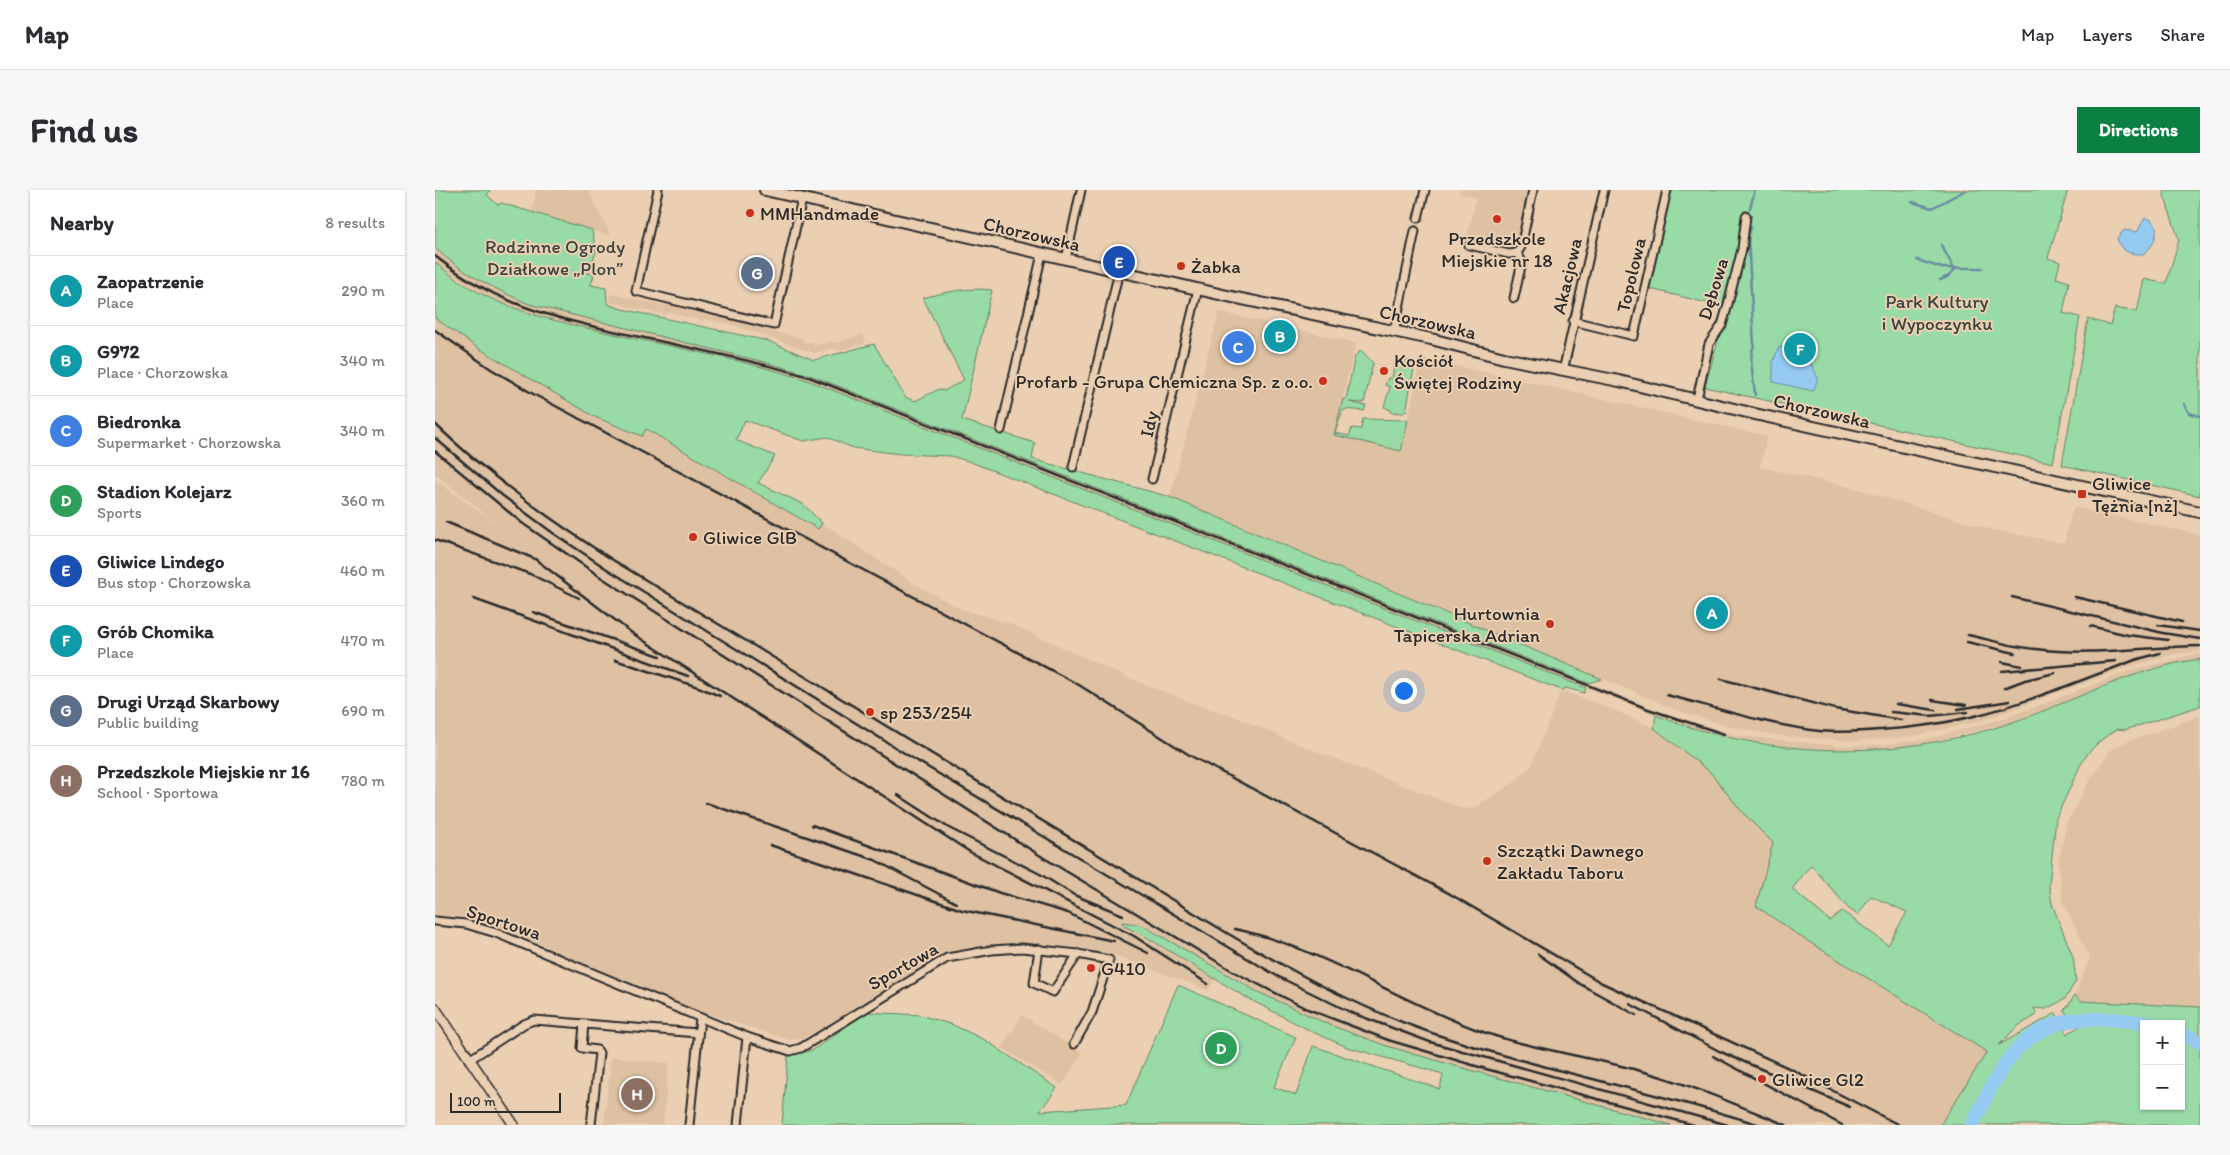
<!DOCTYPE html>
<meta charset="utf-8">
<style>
body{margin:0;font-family:Itim,sans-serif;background:#f7f7f7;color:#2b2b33}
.controls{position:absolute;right:15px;bottom:15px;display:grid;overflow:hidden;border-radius:0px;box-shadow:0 1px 4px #0004}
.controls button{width:45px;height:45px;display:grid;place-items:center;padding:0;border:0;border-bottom:1px solid #e1e1e2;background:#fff;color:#2b2b33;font:25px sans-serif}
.scale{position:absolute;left:15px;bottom:12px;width:111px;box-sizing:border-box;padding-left:5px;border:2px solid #2b2b2b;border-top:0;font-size:14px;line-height:18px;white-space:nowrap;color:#2b2b2b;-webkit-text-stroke:4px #ebcfb2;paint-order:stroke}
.you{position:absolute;left:968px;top:500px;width:18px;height:18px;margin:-12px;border:4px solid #fff;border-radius:50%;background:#1a73e8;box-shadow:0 0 0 8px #1a73e833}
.badge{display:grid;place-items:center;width:32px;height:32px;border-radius:50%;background:#0b8043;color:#fff;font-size:16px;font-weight:700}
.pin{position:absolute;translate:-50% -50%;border:2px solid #fff;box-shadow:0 1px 5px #0006}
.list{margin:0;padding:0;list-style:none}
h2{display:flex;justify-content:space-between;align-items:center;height:65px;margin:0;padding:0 20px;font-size:21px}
h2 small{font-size:16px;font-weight:400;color:#7c7c81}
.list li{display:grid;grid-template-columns:32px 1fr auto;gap:15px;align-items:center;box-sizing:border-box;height:70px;padding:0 20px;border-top:1px solid #e1e1e2}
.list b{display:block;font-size:19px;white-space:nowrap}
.list p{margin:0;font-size:16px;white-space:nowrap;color:#7c7c81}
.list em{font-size:16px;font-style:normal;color:#7c7c81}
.map{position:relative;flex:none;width:1765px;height:935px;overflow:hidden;border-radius:0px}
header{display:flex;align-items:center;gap:30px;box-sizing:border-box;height:70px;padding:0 25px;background:#fff;border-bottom:1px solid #e1e1e2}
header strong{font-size:24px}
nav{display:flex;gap:28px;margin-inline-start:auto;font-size:18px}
.intro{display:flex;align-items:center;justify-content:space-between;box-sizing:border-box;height:120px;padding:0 30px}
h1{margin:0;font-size:35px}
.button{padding:12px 22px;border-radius:0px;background:#0b8043;color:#fff;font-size:18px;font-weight:700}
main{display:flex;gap:30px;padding:0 30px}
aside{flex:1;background:#fff;border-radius:0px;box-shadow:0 1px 4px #0004}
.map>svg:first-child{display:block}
.built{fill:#dec1a2}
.green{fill:#98dba6;stroke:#628368;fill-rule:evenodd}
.water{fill:#95cbf3;stroke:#6b8ba3}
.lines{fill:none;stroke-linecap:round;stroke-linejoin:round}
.stream{stroke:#6b8ba3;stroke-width:2.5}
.river{stroke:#95cbf3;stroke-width:14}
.minor-casing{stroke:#2b2b2b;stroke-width:11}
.tertiary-casing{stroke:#2b2b2b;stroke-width:12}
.secondary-casing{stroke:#2b2b2b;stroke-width:14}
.minor{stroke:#ebcfb2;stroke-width:7}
.tertiary{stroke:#ebcfb2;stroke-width:9}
.secondary{stroke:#ebcfb2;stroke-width:10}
.rail{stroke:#2b2b2b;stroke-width:2.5}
.poi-dot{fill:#c8321e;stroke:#ebcfb2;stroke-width:2}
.labels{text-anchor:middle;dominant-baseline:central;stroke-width:4;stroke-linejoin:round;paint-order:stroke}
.poi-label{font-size:19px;fill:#2b2b2b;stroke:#ebcfb2;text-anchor:start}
.street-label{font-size:19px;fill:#2b2b2b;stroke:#ebcfb2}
.park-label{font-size:19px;fill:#3b453d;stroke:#ebcfb2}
</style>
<header>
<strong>Map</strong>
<nav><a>Map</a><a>Layers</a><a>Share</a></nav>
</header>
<div class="intro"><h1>Find us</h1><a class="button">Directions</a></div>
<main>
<aside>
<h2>Nearby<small>8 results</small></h2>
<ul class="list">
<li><span class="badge" style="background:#0f9aa8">A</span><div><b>Zaopatrzenie</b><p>Place</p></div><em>290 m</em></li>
<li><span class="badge" style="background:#0f9aa8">B</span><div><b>G972</b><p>Place · Chorzowska</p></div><em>340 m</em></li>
<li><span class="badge" style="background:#3f7fe0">C</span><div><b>Biedronka</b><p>Supermarket · Chorzowska</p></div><em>340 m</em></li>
<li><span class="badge" style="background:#2e9e5b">D</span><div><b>Stadion Kolejarz</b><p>Sports</p></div><em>360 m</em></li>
<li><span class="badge" style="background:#1a4fb4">E</span><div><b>Gliwice Lindego</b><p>Bus stop · Chorzowska</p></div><em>460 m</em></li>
<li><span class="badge" style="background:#0f9aa8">F</span><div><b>Grób Chomika</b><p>Place</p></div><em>470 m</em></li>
<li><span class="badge" style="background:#5c6f8a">G</span><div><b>Drugi Urząd Skarbowy</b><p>Public building</p></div><em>690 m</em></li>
<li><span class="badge" style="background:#8d6e63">H</span><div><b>Przedszkole Miejskie nr 16</b><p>School · Sportowa</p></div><em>780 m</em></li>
</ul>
</aside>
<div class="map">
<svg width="1765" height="935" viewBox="0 0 1765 935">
<rect width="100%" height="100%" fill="#ebcfb2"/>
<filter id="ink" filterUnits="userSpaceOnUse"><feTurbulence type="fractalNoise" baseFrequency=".02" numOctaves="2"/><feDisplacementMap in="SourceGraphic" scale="10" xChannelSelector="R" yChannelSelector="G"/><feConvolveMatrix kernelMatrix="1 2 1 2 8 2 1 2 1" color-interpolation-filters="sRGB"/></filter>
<g filter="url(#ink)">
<!-- built -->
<g class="built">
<polygon points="101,0 153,0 176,46 97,23"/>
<polygon points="1025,0 1095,0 1084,50 1078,60 1076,62 1031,52 1041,7 1024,3"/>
<polygon points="0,58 15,72 66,102 375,185 1153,493 1246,529 1305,546 1404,556 1446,555 1497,548 1573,527 1697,480 1765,463 1765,469 1690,489 1574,533 1497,552 1447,560 1404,561 1355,557 1274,544 1244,534 959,422 372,190 349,183 88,123 51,106 7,78 0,72"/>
<polygon points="176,104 231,116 234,114 316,131 316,134 332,137 333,140 368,149 369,152 379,152 379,156 396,151 402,153 428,144 430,153 404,161 401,158 379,163 298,135 270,129 268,131 233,122 231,125 174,112"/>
<polygon points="784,122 921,153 899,245 966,261 986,168 1332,246 1325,277 1416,297 1554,339 1629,353 1638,317 1765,345 1765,461 1739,464 1690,478 1549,530 1479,546 1419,551 1353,547 1298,537 1249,523 735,307"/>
<polygon points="0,128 43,158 160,227 207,246 211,239 383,339 387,333 477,392 524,418 574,433 694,488 771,518 794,524 858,552 1029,619 1039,618 1078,593 1097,575 1126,500 1186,523 1219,538 1275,582 1308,623 1338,653 1322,716 1363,745 1553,862 1505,935 1236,935 1017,875 949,855 895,835 821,801 707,735 687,733 689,736 780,789 773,800 679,765 645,758 588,753 528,759 507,763 409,825 368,848 355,850 251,817 75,742 38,728 22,726 0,726 0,290 65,336 0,284"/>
<polygon points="1765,526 1765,817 1645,811 1640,805 1655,768 1628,712 1623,672 1632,632 1653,593 1675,561 1688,553"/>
<polygon points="587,825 647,863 627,895 567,858"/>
<polygon points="176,867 234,873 228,935 169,935"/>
</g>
<!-- green -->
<g class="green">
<path d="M0,0H55L52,5L63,15L66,13L157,40L161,62L153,83L159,85L156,95L171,98L172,114L187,119L333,151L379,170L439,154L470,207L480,211L504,199L509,201L529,190L488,108C510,102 533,97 557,100L527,230L600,253L597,269L735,307L1167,489L1153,493L375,185L329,172L94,114C60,99 27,83 0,58Z"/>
<polygon points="1235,0 1633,0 1613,68 1625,72 1621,88 1634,92 1628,123 1645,127 1618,273 1270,197 1292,118 1212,98"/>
<polygon points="1730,0 1765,0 1765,306 1627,275 1653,129 1675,135 1680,118 1702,122 1709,89 1731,94 1744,50 1729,5"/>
<path d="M0,72C53,120 121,131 188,146C249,159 312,171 372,190L1151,498L1149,503L1131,498L1126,500L533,271L515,266L465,264L418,258L392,247L368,251L310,230L301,250L340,266L323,293L368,314L387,333L383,339L211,239L207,246L160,227L43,158L0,128Z"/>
<polygon points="926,160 938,173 929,213 914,212 931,216 929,221 911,219 907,222 900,243 914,246 917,238 926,239 928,229 973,230 966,261 899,245 908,209 911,209 920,166"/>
<polygon points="960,171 978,171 980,173 971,221 968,223 955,222 956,220 949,217 955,197 950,195 953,188 957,188"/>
<path d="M1765,469V516L1690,540L1682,539L1666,550L1653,563L1645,576L1621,628L1614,695L1617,714L1638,767L1641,791L1630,809L1611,819L1599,818L1602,825L1583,836L1564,855L1621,823L1632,844L1650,833L1709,837V916H1746V849L1765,857V935H1505L1552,862L1363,745L1321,716L1338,653L1308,623L1275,582L1219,538L1221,525C1332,569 1461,571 1575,533C1638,512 1698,478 1765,469ZM1376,675L1414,719L1423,725L1436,706L1472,722L1453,755L1407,721L1395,731L1357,699Z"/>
<polygon points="687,732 707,735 821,801 895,835 949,855 1017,875 1236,935 347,935 353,866 378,860 432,822 485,825 518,835 550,850 622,898 605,921 691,915 743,795 861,847 839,897 861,905 878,856 1005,899 1008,884 912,857 880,843 812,808 706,744 689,736"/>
<path d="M1640,805L1645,811L1765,817V846L1746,838V834C1737,834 1729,831 1719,829C1698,825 1654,822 1634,828L1629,820L1633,816Z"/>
</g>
<!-- water -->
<g class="water">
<path d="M1710,28L1715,29L1721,35C1722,48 1718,57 1708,64C1695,65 1685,61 1682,48L1689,40L1702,42Z"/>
<path d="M1344,157C1371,160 1373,165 1383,189L1378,201L1338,192V172Z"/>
</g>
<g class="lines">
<!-- stream -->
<g class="stream">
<polyline points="1477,12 1497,18 1531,0"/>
<polyline points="1315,18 1320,0"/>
<path d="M1316,37L1313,47L1319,155C1313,170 1319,189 1320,205"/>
<polyline points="1506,55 1519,78"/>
<polyline points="1482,70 1507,78 1547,78"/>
<polyline points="1505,90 1514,86 1521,78"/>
<polyline points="1749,214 1754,223 1765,226"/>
</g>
<!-- river -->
<g class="river">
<polyline points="1746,843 1765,852"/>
<path d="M1537,935C1547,916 1556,895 1568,877C1606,819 1659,826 1719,834"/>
</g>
<defs>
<g id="minor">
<polyline points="223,0 201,101 339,135 367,9"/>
<polyline points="983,28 990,0"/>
<polyline points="1034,55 1074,64 1082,63"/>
<polyline points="631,69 646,0"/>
<polyline points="1079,108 1087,72 1082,63 1086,57 1098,0"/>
<polyline points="1138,131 1199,146 1232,0"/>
<polyline points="959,142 980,41"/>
<polyline points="1128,181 1169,0"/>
<polyline points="1262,209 1274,154 1287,135 1292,118 1307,59 1311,26"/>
<polyline points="566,240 607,64"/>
<polyline points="638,277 684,81"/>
<polyline points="717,289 763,99"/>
<polyline points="0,731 31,734 61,743 312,847 355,861 366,858 512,768 557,760 587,758 643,764 674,770 657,822 639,854"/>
<polyline points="604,759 599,793 618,802 643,764"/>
<polyline points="149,834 147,858 162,860 164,863 156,935"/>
<polyline points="34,870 89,834 99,830 263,843"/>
<polyline points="254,935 265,828"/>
<polyline points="303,935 312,847"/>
</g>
<polyline id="tertiary" points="0,818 79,935"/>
<polyline id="secondary" points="330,0 797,107 996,149 1069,168 1184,191 1324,225 1765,322"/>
</defs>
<!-- minor casing -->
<use href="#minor" class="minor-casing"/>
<!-- tertiary casing -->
<use href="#tertiary" class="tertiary-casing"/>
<!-- secondary casing -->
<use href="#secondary" class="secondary-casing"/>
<!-- minor -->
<use href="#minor" class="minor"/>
<!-- tertiary -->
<use href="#tertiary" class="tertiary"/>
<!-- secondary -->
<use href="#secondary" class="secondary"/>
<!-- rail -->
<g class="rail">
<path d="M0,66C62,116 120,128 196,145C255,158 315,169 374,187L1213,519L1289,544"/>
<polyline points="0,140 56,179 100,205 644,495 756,566 1015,704 1167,793 1358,880 1464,935"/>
<path d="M0,234C54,286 115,330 178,370L792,743C858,782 924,818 997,843C1104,880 1217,900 1325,935"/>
<polyline points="0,248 68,306 118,343 172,379 479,569 842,786 917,823 995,852 1293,935"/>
<polyline points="0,261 87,333 167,388 609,668 801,783 870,818 953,850 1051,879 1259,935"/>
<polyline points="11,332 100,369 197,443 535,662 699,746 773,794"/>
<polyline points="0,350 95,384 144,408"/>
<polyline points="1577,407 1728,443 1765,449"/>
<polyline points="1640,407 1747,432"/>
<polyline points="39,409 253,486"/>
<polyline points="98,422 225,466"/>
<polyline points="1723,435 1765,441"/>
<polyline points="1655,436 1693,445 1733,450"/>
<path d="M1533,445C1556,450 1578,457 1601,459C1656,466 1710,457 1765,456"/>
<polyline points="1532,452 1580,463"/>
<polyline points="180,470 263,497 285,506"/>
<polyline points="1567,472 1587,476"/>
<polyline points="1567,481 1681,471"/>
<polyline points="1286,489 1400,519 1466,530"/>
<polyline points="1569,498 1590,490 1620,483"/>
<polyline points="1621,500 1700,470 1725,463"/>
<path d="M1232,505C1282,518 1333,535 1384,541C1404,543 1425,541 1445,540C1513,536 1563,522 1626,498"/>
<polyline points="1497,510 1531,515"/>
<polyline points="1461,514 1500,520"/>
<polyline points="1523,519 1575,511"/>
<polyline points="1456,522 1495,526 1532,522"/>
<polyline points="463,605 514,638 605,684 639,705 688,725"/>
<polyline points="271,613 440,670 521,713"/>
<polyline points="377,635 565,703 633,723 713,763"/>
<polyline points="335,655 527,720 679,751"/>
<path d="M800,739C886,757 959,809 1040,839C1093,859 1148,865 1202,880C1253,893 1302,915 1351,935"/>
<polyline points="1103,764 1145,794 1201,825"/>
<polyline points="1195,814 1286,862 1415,917"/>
<polyline points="1278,866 1407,935"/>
</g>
</g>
</g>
<!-- markers -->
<g class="poi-dot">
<circle cx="315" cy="23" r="5"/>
<circle cx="1062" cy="29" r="5"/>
<circle cx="746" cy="76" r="5"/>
<circle cx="949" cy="181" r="5"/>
<circle cx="888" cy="191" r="5"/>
<rect x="1642" y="299" width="10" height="10" rx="2.5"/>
<circle cx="258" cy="347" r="5"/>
<circle cx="1115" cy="434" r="5"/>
<circle cx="435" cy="522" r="5"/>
<circle cx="1052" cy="671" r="5"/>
<circle cx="656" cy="778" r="5"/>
<circle cx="1327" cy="889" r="5"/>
</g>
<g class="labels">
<!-- poi labels -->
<g class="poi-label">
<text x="325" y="23">MMHandmade</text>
<text x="1062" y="48" text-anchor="middle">Przedszkole<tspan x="1062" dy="22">Miejskie nr 18</tspan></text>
<text x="756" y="76">Żabka</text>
<text x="959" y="170">Kościół<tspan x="959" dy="22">Świętej Rodziny</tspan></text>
<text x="878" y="191" text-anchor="end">Profarb - Grupa Chemiczna Sp. z o.o.</text>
<text x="1657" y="293">Gliwice<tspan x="1657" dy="22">Tężnia [nż]</tspan></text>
<text x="268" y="347">Gliwice GlB</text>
<text x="1105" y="423" text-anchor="end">Hurtownia<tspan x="1105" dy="22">Tapicerska Adrian</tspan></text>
<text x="445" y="522">sp 253/254</text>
<text x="1062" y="660">Szczątki Dawnego<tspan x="1062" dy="22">Zakładu Taboru</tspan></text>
<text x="666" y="778">G410</text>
<text x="1337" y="889">Gliwice Gl2</text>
</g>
<!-- street labels -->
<g class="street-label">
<text transform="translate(597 44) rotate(13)">Chorzowska</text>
<text transform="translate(1196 85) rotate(-77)">Topolowa</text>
<text transform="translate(1132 86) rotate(-77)">Akacjowa</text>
<text transform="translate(1278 99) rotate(-73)">Dębowa</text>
<text transform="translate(993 132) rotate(13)">Chorzowska</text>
<text transform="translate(1387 221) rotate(13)">Chorzowska</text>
<text transform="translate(714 234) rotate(-77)">Idy</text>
<text transform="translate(69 732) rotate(18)">Sportowa</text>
<text transform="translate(468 776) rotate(-30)">Sportowa</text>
</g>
<!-- park labels -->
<g class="park-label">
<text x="120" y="56">Rodzinne Ogrody<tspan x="120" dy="22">Działkowe „Plon”</tspan></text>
<text x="1502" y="111">Park Kultury<tspan x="1502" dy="22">i Wypoczynku</tspan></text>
</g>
</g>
</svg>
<div class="controls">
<button>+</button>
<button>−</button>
</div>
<div class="scale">100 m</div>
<div class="you"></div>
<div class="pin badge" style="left:1277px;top:423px;background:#0f9aa8">A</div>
<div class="pin badge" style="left:845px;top:146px;background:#0f9aa8">B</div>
<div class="pin badge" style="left:803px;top:157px;background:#3f7fe0">C</div>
<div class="pin badge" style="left:786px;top:858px;background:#2e9e5b">D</div>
<div class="pin badge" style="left:684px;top:72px;background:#1a4fb4">E</div>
<div class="pin badge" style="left:1365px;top:159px;background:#0f9aa8">F</div>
<div class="pin badge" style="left:322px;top:83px;background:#5c6f8a">G</div>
<div class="pin badge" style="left:202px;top:904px;background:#8d6e63">H</div>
</div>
</main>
